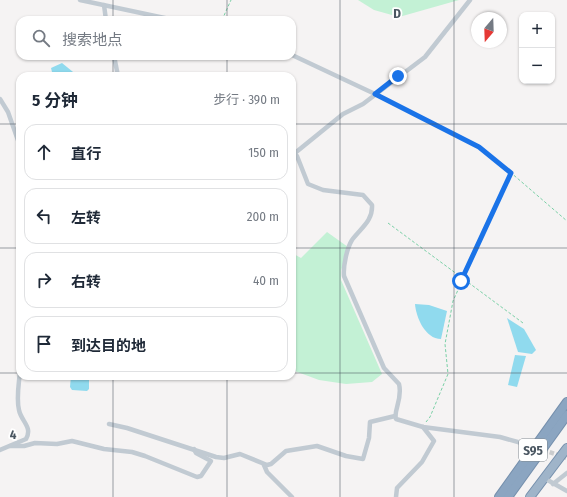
<!DOCTYPE html>
<html lang="zh">
<meta charset="utf-8">
<style>
body{margin:0;font-family:"Fira Sans Condensed","Noto Sans SC",sans-serif;background:#f6f6f7;color:#1f2937}
.controls{position:absolute;right:12px;top:12px;display:grid;overflow:hidden;border-radius:8px;box-shadow:0 1px 3px #0004}
.controls button{width:36px;height:36px;display:grid;place-items:center;padding:0;border:0;border-bottom:1px solid #e0e1e3;background:#fff;color:#1f2937;font:20px sans-serif}
.compass{position:absolute;left:471px;top:12px;width:36px;height:36px;border-radius:50%;background:#fff;box-shadow:0 1px 3px #0004;rotate:199deg}
.stop{position:absolute;width:12px;height:12px;margin:-9px;border:3px solid #1a73e8;border-radius:50%;background:#fff}
.stop.end{background:#1a73e8;border-color:#fff;box-shadow:0 1px 4px #0008}
.list{margin:0;padding:0;list-style:none}
h2{display:flex;justify-content:space-between;align-items:center;height:52px;margin:0;padding:0 16px;font-size:17px}
h2 small{font-size:13px;font-weight:400;color:#747a83}
.list li{display:grid;grid-template-columns:26px 1fr auto;gap:12px;align-items:center;box-sizing:border-box;height:56px;margin:0 8px 8px;padding:0 8px;border:1px solid #e0e1e3;border-radius:12px}
.list b{display:block;font-size:15px;white-space:nowrap}
.list em{font-size:13px;font-style:normal;color:#747a83}
.icon{flex:none;width:22px;height:22px;fill:none;stroke:currentColor;stroke-width:2;stroke-linecap:round;stroke-linejoin:round}
.map{position:relative;flex:none;width:567px;height:497px;overflow:hidden}
.search{position:absolute;background:#fff;box-shadow:0 1px 3px #0004;left:16px;top:16px;width:280px;height:44px;display:flex;align-items:center;gap:10px;box-sizing:border-box;padding:0 14px;border-radius:12px;color:#747a83;font-size:15px}
.panel{position:absolute;background:#fff;box-shadow:0 1px 3px #0004;left:16px;top:72px;width:280px;height:308px;border-radius:12px}
.map>svg:first-child{display:block}
.green{fill:#c3f1d5}
.water{fill:#90daee}
.lines{fill:none;stroke-linecap:round;stroke-linejoin:round}
.minor-tunnel{stroke:#caccce;stroke-width:4.5;stroke-dasharray:4.5 2;stroke-linecap:butt}
.trunk-casing{stroke:#7690ad;stroke-width:10}
.motorway-casing{stroke:#7690ad;stroke-width:10}
.path{stroke:#7ad0a6;stroke-width:1;stroke-dasharray:3 2;stroke-linecap:butt}
.minor{stroke:#c1cad2;stroke-width:4.5}
.trunk{stroke:#9fb4c9;stroke-width:8}
.motorway{stroke:#8ba5c1;stroke-width:8}
.route{stroke:#1a73e8;stroke-width:5}
.grid{fill:none;stroke:#4a5661;stroke-width:1;stroke-opacity:0.55}
.labels{text-anchor:middle;dominant-baseline:central;stroke-width:3.5;stroke-linejoin:round;paint-order:stroke}
.shield{fill:#fff;stroke:#808990;stroke-width:1}
.shield-label{font-size:13px;font-weight:bold;fill:#4a5661}
.grid-label{font-size:13px;text-anchor:middle;font-weight:bold;fill:#4a5661;stroke:#fff;stroke-width:3.5;stroke-linejoin:round;paint-order:stroke}
</style>
<div class="map">
<svg width="567" height="497" viewBox="0 0 567 497">
<rect width="100%" height="100%" fill="#f5f3f3"/>
<!-- green -->
<g class="green">
<polygon points="358,0 459,0 399,17 374,10"/>
<polygon points="327,232 348,247 341,271 341,280 382,374 372,382 346,384 319,380 292,370 292,253 301,258"/>
</g>
<!-- water -->
<g class="water">
<polygon points="62,63 78,76 50,76 52,72 51,68"/>
<path d="M415,304L429,305L447,311L441,339C425,339 416,317 415,304Z"/>
<polygon points="507,318 524,329 536,350 532,354 518,352"/>
<polygon points="515,355 526,356 517,387 508,385"/>
<polygon points="71,376 89,376 89,389 87,391 72,390 70,387"/>
</g>
<g class="lines">
<!-- minor-tunnel -->
<polyline class="minor-tunnel" points="525,444 567,458"/>
<defs>
<polyline id="trunk" points="530,497 567,448"/>
<g id="motorway">
<polyline points="499,497 567,402"/>
<polyline points="508,497 567,415"/>
</g>
</defs>
<!-- trunk casing -->
<use href="#trunk" class="trunk-casing"/>
<!-- motorway casing -->
<use href="#motorway" class="motorway-casing"/>
<!-- path -->
<g class="path">
<polyline points="222,20 231,0"/>
<polyline points="381,97 488,153 567,221"/>
<polyline points="388,223 523,323"/>
<polyline points="426,422 430,417 448,374 445,344 453,301 511,173"/>
</g>
<!-- minor -->
<g class="minor">
<polyline points="80,0 174,20"/>
<polyline points="104,5 106,20"/>
<polyline points="292,55 375,94"/>
<polyline points="114,56 118,76"/>
<polyline points="0,99 8,112 20,146"/>
<path d="M292,152L297,156L308,184L323,190L363,195L372,205C373,221 361,228 352,240C347,248 343,266 344,276L384,368L399,384C403,399 393,411 396,419L423,427L500,437L525,444"/>
<polyline points="295,153 343,114 363,104 425,57 470,0"/>
<polyline points="109,424 127,428 216,457 224,458 240,454 267,465 271,464 286,451 317,446 346,456 363,459 369,438 370,422 395,416"/>
<polyline points="10,446 24,446 35,443 57,444 72,441 104,449 132,452 145,456 197,477 201,476 211,461 196,453 194,449"/>
<path d="M0,450L26,439C33,427 21,421 19,410C16,398 19,384 20,371"/>
<polyline points="264,465 267,472 292,497"/>
<polyline points="544,478 567,491"/>
<polyline points="553,484 567,473"/>
<polyline points="396,497 397,488 422,462 434,441 423,427"/>
</g>
<!-- trunk -->
<use href="#trunk" class="trunk"/>
<!-- motorway -->
<use href="#motorway" class="motorway"/>
</g>
<g class="lines">
<!-- route -->
<polyline class="route" points="398,76 375,94 479,147 511,173 461,281"/>
</g>
<!-- grid -->
<path class="grid" d="M113,0V20M227,0V20M340,0V497M454,0V497M113,56V76M227,56V76M0,124H20M292,124H567M0,248H20M292,248H567M0,373H20M292,373H567M113,376V497M227,376V497"/>
<g class="labels">
<!-- shield labels -->
<rect class="shield" x="519" y="439" width="28" height="22" rx="3"/>
<g class="shield-label">
<text x="533" y="450">S95</text>
</g>
</g>
<g class="grid-label">
<text x="397" y="18">D</text>
<text x="13" y="439">4</text>
</g>
</svg>
<div class="controls">
<button>+</button>
<button>−</button>
</div>
<svg class="compass" viewBox="-18 -18 36 36"><path d="M0-13l5 13h-10z" fill="#e53935"/><path d="M0 13l5-13h-10z" fill="#747a83"/></svg>
<div class="stop" style="left:461px;top:281px"></div>
<div class="stop end" style="left:398px;top:76px"></div>
<div class="search"><svg class="icon" aria-label="search" viewBox="0 0 24 24"><circle cx="10" cy="10" r="6"/><path d="M15 15l6 6"/></svg>搜索地点</div>
<section class="panel">
<h2>5 分钟<small>步行 · 390 m</small></h2>
<ul class="list">
<li><svg class="icon" aria-label="ahead" viewBox="0 0 24 24"><path d="M12 20V5M6 11l6-6 6 6"/></svg><div><b>直行</b></div><em>150 m</em></li>
<li><svg class="icon" aria-label="left" viewBox="0 0 24 24"><path d="M17 20v-9H6M10 6l-5 5 5 5"/></svg><div><b>左转</b></div><em>200 m</em></li>
<li><svg class="icon" aria-label="right" viewBox="0 0 24 24"><path d="M7 20v-9h11M14 6l5 5-5 5"/></svg><div><b>右转</b></div><em>40 m</em></li>
<li><svg class="icon" aria-label="arrive" viewBox="0 0 24 24"><path d="M6 21V4h12l-3 4 3 4H6"/></svg><div><b>到达目的地</b></div></li>
</ul>
</section>
</div>
